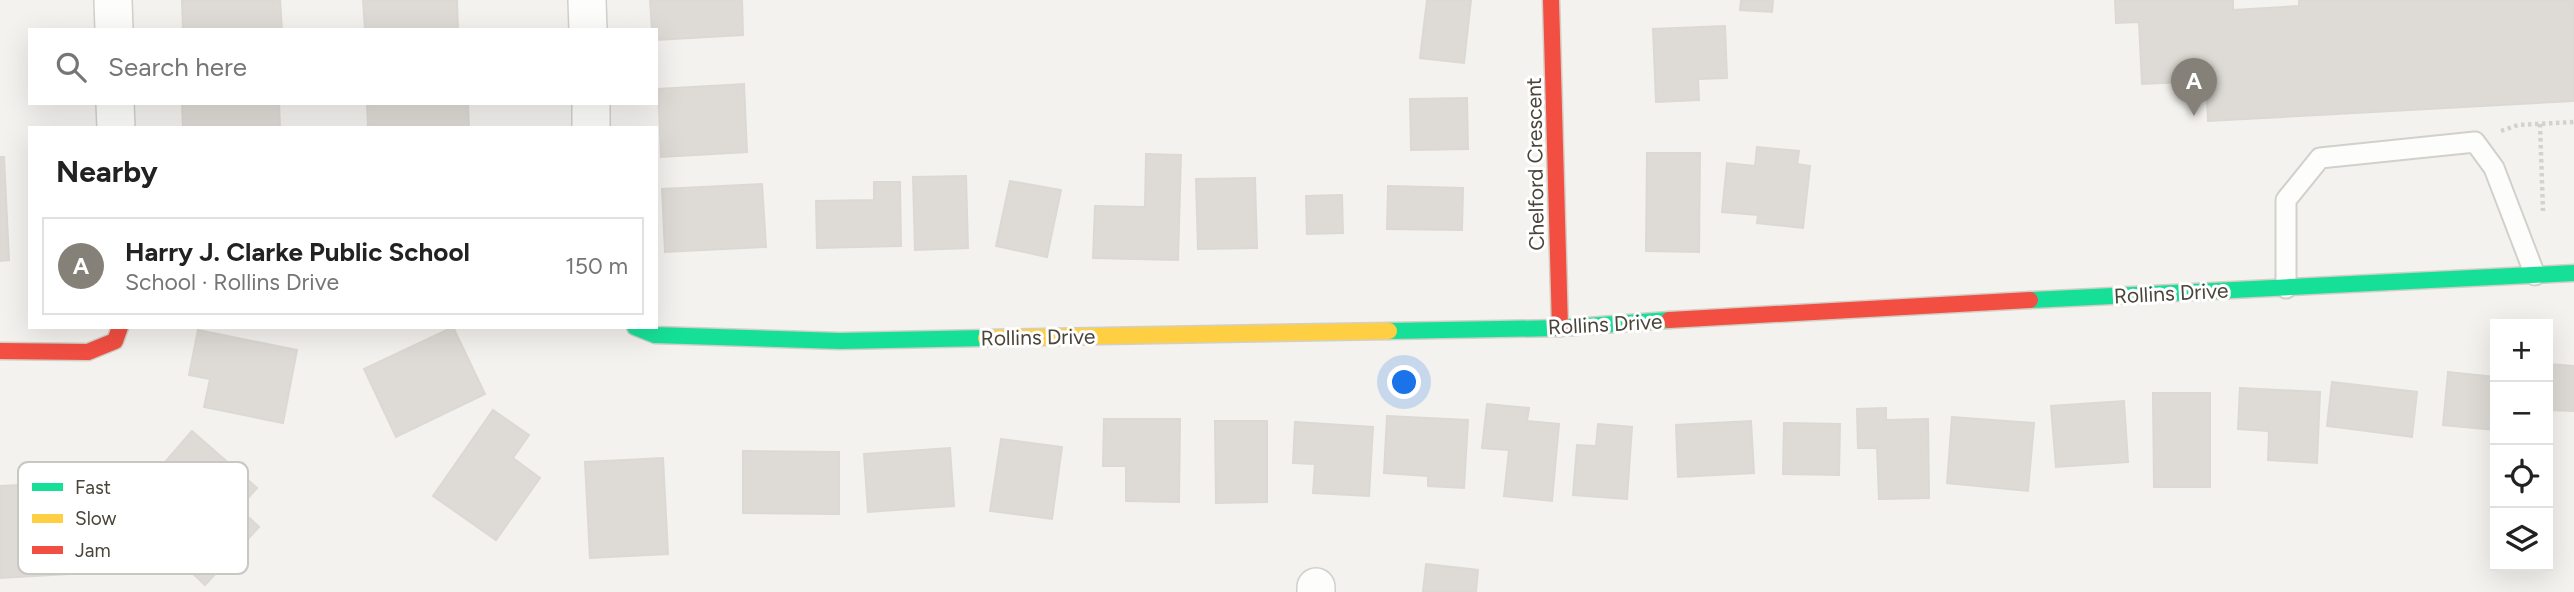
<!DOCTYPE html>
<meta charset="utf-8">
<style>
body{margin:0;font-family:Figtree,sans-serif;background:#f2f2f2;color:#222}
.controls{position:absolute;right:21px;bottom:21px;display:grid;overflow:hidden;border-radius:0px;box-shadow:0 7px 28px #0002}
.controls button{width:63px;height:63px;display:grid;place-items:center;padding:0;border:0;border-bottom:2px solid #e0e0e0;background:#fff;color:#222;font:35px sans-serif}
.you{position:absolute;left:1405px;top:383px;width:24px;height:24px;margin:-18px;border:5px solid #fff;border-radius:50%;background:#1a73e8;box-shadow:0 0 0 10px #1a73e833}
.badge{display:grid;place-items:center;width:46px;height:46px;border-radius:50%;background:#868178;color:#fff;font-size:23px;font-weight:700}
.pin{position:absolute;translate:-50% -58px;filter:drop-shadow(0 2px 4px #0008)}
.pin::after{content:'';position:absolute;top:37px;width:24px;height:21px;background:inherit;clip-path:polygon(0 0,100% 0,50% 100%)}
.list{margin:0;padding:0;list-style:none}
h2{display:flex;justify-content:space-between;align-items:center;height:91px;margin:0;padding:0 28px;font-size:30px}
h2 small{font-size:23px;font-weight:400;color:#767676}
.list li{display:grid;grid-template-columns:46px 1fr auto;gap:21px;align-items:center;box-sizing:border-box;height:98px;margin:0 14px 14px;padding:0 14px;border:2px solid #e0e0e0;border-radius:0px}
.list b{display:block;font-size:26px;white-space:nowrap}
.list p{margin:0;font-size:23px;white-space:nowrap;color:#767676}
.list em{font-size:23px;font-style:normal;color:#767676}
.icon{flex:none;width:38px;height:38px;fill:none;stroke:currentColor;stroke-width:2;stroke-linecap:round;stroke-linejoin:round}
.map{position:relative;flex:none;width:2574px;height:592px;overflow:hidden}
.search{position:absolute;background:#fff;box-shadow:0 7px 28px #0002;left:28px;top:28px;width:630px;height:77px;display:flex;align-items:center;gap:18px;box-sizing:border-box;padding:0 24px;border-radius:0px;color:#767676;font-size:26px}
.panel{position:absolute;background:#fff;box-shadow:0 7px 28px #0002;left:28px;top:126px;width:630px;height:203px;border-radius:0px}
.map>svg:first-child{display:block}
.building{fill:#dedbd6;stroke:#dcd9d4;stroke-width:2}
.lines{fill:none;stroke-linecap:round;stroke-linejoin:round}
.lane-casing{stroke:#d2d0cb;stroke-width:23}
.street-casing{stroke:#d2d0cb;stroke-width:40}
.fast-casing{stroke:#d3cfc5;stroke-width:19}
.slow-casing{stroke:#d3cfc5;stroke-width:19}
.jam-casing{stroke:#d3cfc5;stroke-width:19}
.path{stroke:#d3d2cc;stroke-width:4.5;stroke-dasharray:3.5 3.5;stroke-linecap:butt}
.lane{stroke:#fdfdfc;stroke-width:19}
.street{stroke:#fdfdfc;stroke-width:37}
.fast{stroke:#16e098;stroke-width:16}
.slow{stroke:#ffcf43;stroke-width:16}
.jam{stroke:#f24e42;stroke-width:16}
.labels{text-anchor:middle;dominant-baseline:central;stroke-width:6;stroke-linejoin:round;paint-order:stroke}
.street-label{font-size:21px;fill:#4b4439;stroke:#fff}
.key{fill:#fff;stroke:#c9c7c4;stroke-width:2}
.key-label{font-size:19px;fill:#4b4439}
</style>
<div class="map">
<svg width="2574" height="592" viewBox="0 0 2574 592">
<rect width="100%" height="100%" fill="#f4f2ee"/>
<!-- building -->
<g class="building">
<polygon points="182,0 280,0 282,30 183,30"/>
<polygon points="363,0 457,0 458,30 365,30"/>
<polygon points="650,0 742,0 743,35 656,40 656,30 652,30"/>
<polygon points="1427,0 1471,0 1464,63 1420,58"/>
<polygon points="1741,0 1773,0 1772,12 1740,10"/>
<polygon points="2115,0 2233,0 2233,10 2299,6 2299,0 2574,0 2574,101 2208,121 2206,81 2142,84 2139,22 2116,23"/>
<polygon points="1725,26 1727,78 1698,79 1699,100 1656,102 1653,29"/>
<polygon points="744,84 747,152 661,157 658,89"/>
<polygon points="1467,98 1468,149 1411,150 1410,99"/>
<polygon points="182,103 279,103 280,128 183,128"/>
<polygon points="367,103 468,103 469,128 368,128"/>
<polygon points="1757,147 1799,151 1797,164 1810,166 1803,228 1757,223 1758,215 1722,212 1727,163 1755,166"/>
<polygon points="1647,153 1700,153 1699,252 1646,251"/>
<polygon points="1146,154 1181,155 1178,260 1093,258 1095,206 1145,207"/>
<polygon points="0,157 4,157 9,260 0,261"/>
<polygon points="966,176 968,248 915,250 913,177"/>
<polygon points="1255,178 1257,248 1198,249 1196,179"/>
<polygon points="1010,181 1061,190 1047,257 996,246"/>
<polygon points="874,182 900,182 901,246 817,248 816,201 874,200"/>
<polygon points="762,184 766,247 665,252 662,189"/>
<polygon points="1388,186 1463,188 1462,230 1387,229"/>
<polygon points="1342,195 1343,233 1307,234 1306,196"/>
<polygon points="453,327 485,394 396,437 364,369"/>
<polygon points="198,330 297,350 283,423 204,407 210,379 189,375"/>
<polygon points="2548,364 2574,366 2574,411 2548,410"/>
<polygon points="2448,372 2495,377 2495,430 2443,425"/>
<polygon points="2332,382 2417,392 2412,437 2327,426"/>
<polygon points="2240,388 2320,392 2317,463 2268,460 2269,431 2238,429"/>
<polygon points="2153,393 2210,393 2210,487 2154,487"/>
<polygon points="2124,401 2128,462 2056,467 2051,406"/>
<polygon points="1487,404 1529,408 1527,421 1559,424 1552,501 1504,496 1509,450 1482,448"/>
<polygon points="1886,408 1886,420 1928,419 1929,498 1879,499 1877,448 1858,448 1857,409"/>
<polygon points="493,410 529,435 513,458 540,478 496,540 433,496"/>
<polygon points="1387,416 1468,420 1464,488 1428,486 1428,476 1384,473"/>
<polygon points="1952,417 2034,423 2028,491 1947,483"/>
<polygon points="1104,419 1180,419 1179,502 1126,501 1126,466 1103,466"/>
<polygon points="1215,421 1267,421 1267,502 1216,503"/>
<polygon points="1751,421 1754,473 1678,477 1676,425"/>
<polygon points="1295,422 1373,427 1369,496 1313,493 1315,464 1293,463"/>
<polygon points="1784,423 1840,424 1839,475 1783,474"/>
<polygon points="1598,424 1632,427 1627,499 1573,495 1577,445 1596,446"/>
<polygon points="192,431 257,488 239,508 259,527 205,585 133,517 143,506 134,498"/>
<polygon points="1001,439 1062,447 1052,519 990,511"/>
<polygon points="950,448 954,506 868,512 864,454"/>
<polygon points="743,451 839,452 839,514 743,513"/>
<polygon points="663,458 668,554 590,558 585,462"/>
<polygon points="37,484 38,504 64,502 68,574 0,578 0,486"/>
<polygon points="1426,564 1478,570 1476,592 1423,592"/>
</g>
<g class="lines">
<defs>
<polyline id="lane" points="2286,288 2286,200 2320,158 2475,142 2494,168 2535,275"/>
<g id="street">
<polyline points="113,0 114,30"/>
<polyline points="587,0 588,30"/>
<polyline points="115,103 116,128"/>
<polyline points="591,103 591,128"/>
<polyline points="1316,587 1316,592"/>
</g>
<g id="fast">
<polyline points="2030,300 2574,273"/>
<polyline points="635,327 655,335 840,341 986,338"/>
<polyline points="1389,331 1560,328 1669,320"/>
</g>
<polyline id="slow" points="986,338 1389,331"/>
<g id="jam">
<polyline points="1551,0 1560,328"/>
<polyline points="1669,320 2030,300"/>
<polyline points="0,351 88,352 115,341 120,327"/>
</g>
</defs>
<!-- lane casing -->
<use href="#lane" class="lane-casing"/>
<!-- street casing -->
<use href="#street" class="street-casing"/>
<!-- fast casing -->
<use href="#fast" class="fast-casing"/>
<!-- slow casing -->
<use href="#slow" class="slow-casing"/>
<!-- jam casing -->
<use href="#jam" class="jam-casing"/>
<!-- path -->
<g class="path">
<polyline points="2540,124 2543,211"/>
<polyline points="2501,131 2518,125 2574,122"/>
</g>
<!-- lane -->
<use href="#lane" class="lane"/>
<!-- street -->
<use href="#street" class="street"/>
<!-- fast -->
<use href="#fast" class="fast"/>
<!-- slow -->
<use href="#slow" class="slow"/>
<!-- jam -->
<use href="#jam" class="jam"/>
</g>
<g class="labels">
<!-- street labels -->
<g class="street-label">
<text transform="translate(1535 164) rotate(-91)">Chelford Crescent</text>
<text transform="translate(2171 293) rotate(-3)">Rollins Drive</text>
<text transform="translate(1605 324) rotate(-3)">Rollins Drive</text>
<text transform="translate(1038 337) rotate(-1)">Rollins Drive</text>
</g>
</g>
<!-- legend -->
<rect x="18" y="462" width="230" height="112" rx="10" class="key"/>
<rect x="32" y="483" width="31" height="8" fill="#16e098"/>
<rect x="32" y="514" width="31" height="9" fill="#ffcf43"/>
<rect x="32" y="546" width="31" height="8" fill="#f24e42"/>
<g class="key-label">
<text x="75" y="494">Fast</text>
<text x="75" y="525">Slow</text>
<text x="75" y="557">Jam</text>
</g>
</svg>
<div class="controls">
<button>+</button>
<button>−</button>
<button><svg class="icon" aria-label="locate" viewBox="0 0 24 24"><circle cx="12" cy="12" r="6"/><path d="M12 2v4M12 18v4M2 12h4M18 12h4"/></svg></button>
<button><svg class="icon" aria-label="layers" viewBox="0 0 24 24"><path d="M12 4l9 5-9 5-9-5zM3 14l9 5 9-5"/></svg></button>
</div>
<div class="you"></div>
<div class="pin badge" style="left:2194px;top:116px">A</div>
<div class="search"><svg class="icon" aria-label="search" viewBox="0 0 24 24"><circle cx="10" cy="10" r="6"/><path d="M15 15l6 6"/></svg>Search here</div>
<section class="panel">
<h2>Nearby<small></small></h2>
<ul class="list">
<li><span class="badge">A</span><div><b>Harry J. Clarke Public School</b><p>School · Rollins Drive</p></div><em>150 m</em></li>
</ul>
</section>
</div>
